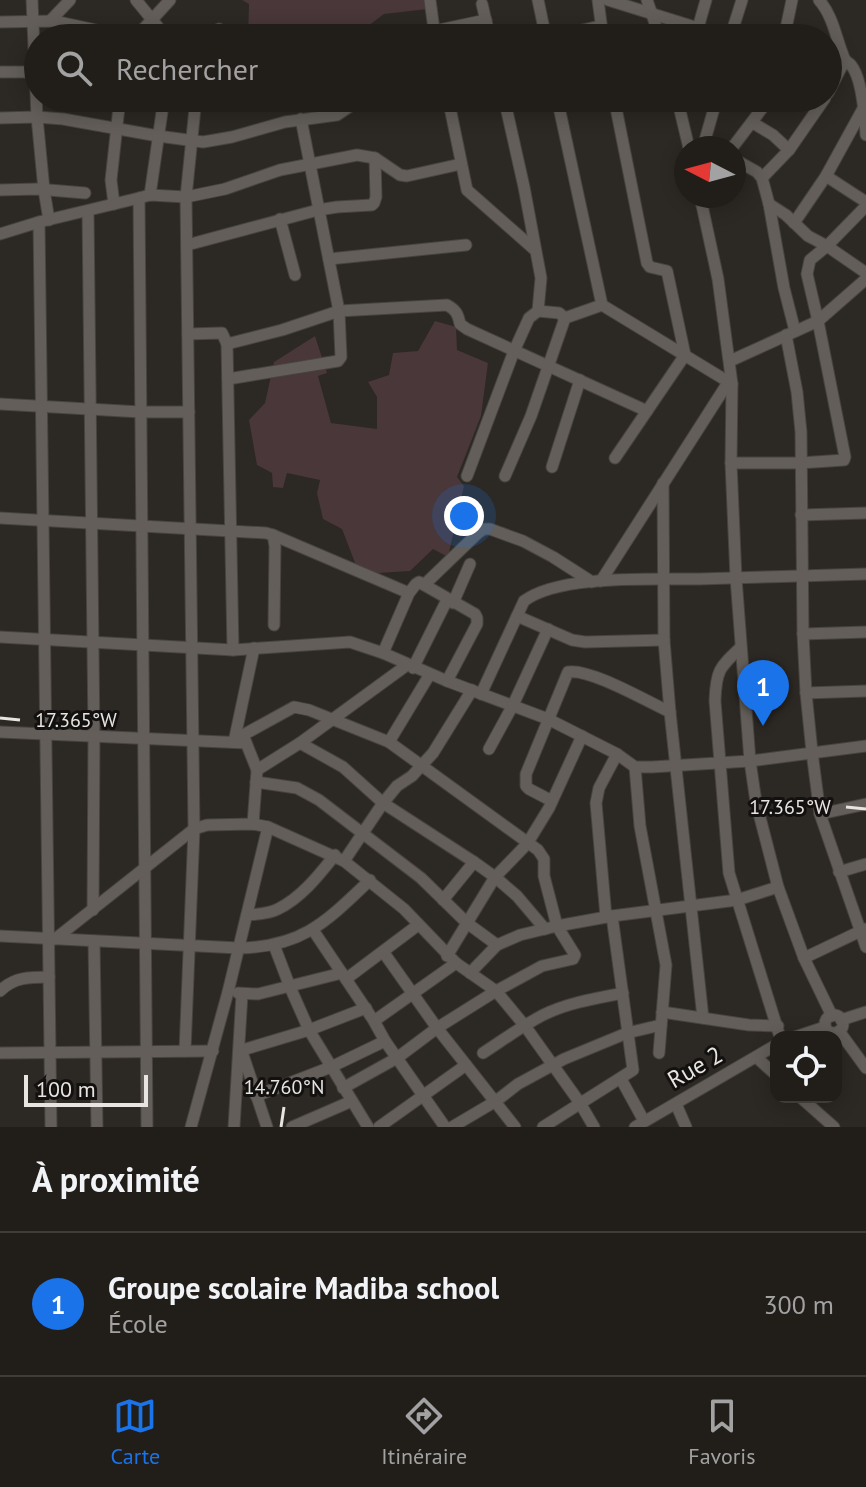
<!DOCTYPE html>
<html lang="fr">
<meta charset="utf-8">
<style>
body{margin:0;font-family:"PT Sans",sans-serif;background:#292723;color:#f1f3f6}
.controls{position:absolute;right:24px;bottom:24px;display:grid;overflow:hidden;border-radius:16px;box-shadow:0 4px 20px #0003}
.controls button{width:72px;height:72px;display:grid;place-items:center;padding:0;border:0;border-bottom:2px solid #3e3c39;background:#211e1a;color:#f1f3f6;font:40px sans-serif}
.compass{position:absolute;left:674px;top:136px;width:72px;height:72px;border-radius:50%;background:#211e1a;box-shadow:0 4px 20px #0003;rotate:276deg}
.scale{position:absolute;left:24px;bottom:20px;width:124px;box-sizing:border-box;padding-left:8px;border:4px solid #e7e4e1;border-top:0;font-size:22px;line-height:28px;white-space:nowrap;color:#e7e4e1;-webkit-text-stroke:6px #13110f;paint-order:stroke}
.you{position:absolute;left:464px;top:516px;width:28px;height:28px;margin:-20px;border:6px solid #fff;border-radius:50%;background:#1a73e8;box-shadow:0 0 0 12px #1a73e833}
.badge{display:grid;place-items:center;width:52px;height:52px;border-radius:50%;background:#1a73e8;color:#fff;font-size:26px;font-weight:700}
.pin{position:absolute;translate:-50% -66px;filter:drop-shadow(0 2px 4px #0008)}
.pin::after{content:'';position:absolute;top:42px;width:28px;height:24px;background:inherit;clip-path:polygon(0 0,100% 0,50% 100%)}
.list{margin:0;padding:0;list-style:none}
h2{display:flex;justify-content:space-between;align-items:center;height:104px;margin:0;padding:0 32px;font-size:34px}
h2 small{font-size:26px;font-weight:400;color:#a2a2a2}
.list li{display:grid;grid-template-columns:52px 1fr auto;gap:24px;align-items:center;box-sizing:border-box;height:144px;padding:0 32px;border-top:2px solid #3e3c39}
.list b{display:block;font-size:30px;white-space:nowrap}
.list p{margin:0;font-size:26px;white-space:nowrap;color:#a2a2a2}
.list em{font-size:26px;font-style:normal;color:#a2a2a2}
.icon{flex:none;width:44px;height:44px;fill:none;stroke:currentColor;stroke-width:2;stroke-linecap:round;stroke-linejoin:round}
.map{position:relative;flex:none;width:866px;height:1127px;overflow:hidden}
.search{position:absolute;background:#211e1a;box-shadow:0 4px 20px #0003;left:24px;right:24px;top:24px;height:88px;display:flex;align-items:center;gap:20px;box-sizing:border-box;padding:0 28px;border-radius:44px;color:#a2a2a2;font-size:30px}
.sheet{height:248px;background:#211e1a}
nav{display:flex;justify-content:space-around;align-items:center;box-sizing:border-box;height:112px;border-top:2px solid #3e3c39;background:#211e1a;font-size:22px;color:#a2a2a2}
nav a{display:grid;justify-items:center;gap:4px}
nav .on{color:#1a73e8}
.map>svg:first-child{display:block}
.green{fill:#493739}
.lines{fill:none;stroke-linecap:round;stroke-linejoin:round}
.minor-casing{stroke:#474440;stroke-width:13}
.minor{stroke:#635e59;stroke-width:11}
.ticks{fill:none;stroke:#e7e4e1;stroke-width:3}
.labels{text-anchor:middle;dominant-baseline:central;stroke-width:6;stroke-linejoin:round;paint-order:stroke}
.street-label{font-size:24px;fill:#e7e4e1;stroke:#13110f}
.ticks-label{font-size:20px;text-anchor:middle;fill:#e7e4e1;stroke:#13110f;stroke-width:6;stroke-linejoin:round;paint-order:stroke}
</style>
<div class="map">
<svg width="866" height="1127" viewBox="0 0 866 1127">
<rect width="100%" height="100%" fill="#2c2823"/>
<!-- green -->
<g class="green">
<polygon points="242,0 424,0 428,9 384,14 352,38 248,38 249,4"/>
<polygon points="435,321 456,327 457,350 488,363 481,416 457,477 464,486 448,557 433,549 410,571 378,573 357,568 342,529 323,519 317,493 320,480 287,473 283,488 273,487 272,473 257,465 249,420 265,403 274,362 315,336 327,373 318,376 331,423 377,429 377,397 368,382 389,375 393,353 418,351"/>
</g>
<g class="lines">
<defs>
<g id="minor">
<polyline points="32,0 37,117 44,190 49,220"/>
<polyline points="136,0 167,38"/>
<polyline points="430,0 435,37"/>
<polyline points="538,0 546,38"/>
<polyline points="598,0 603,38"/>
<polyline points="608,0 698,28 735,38"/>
<polyline points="647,0 660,38"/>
<path d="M819,0C834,17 836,40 845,60"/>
<polyline points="482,4 490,38"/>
<polyline points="51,20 70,0"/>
<polyline points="0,22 54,21 133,38"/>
<polyline points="698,28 706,0"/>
<polyline points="135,38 170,0"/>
<polyline points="212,38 219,29"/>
<polyline points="429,38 434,31 486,20"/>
<polyline points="548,38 600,26"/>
<polyline points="730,38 742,0"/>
<polyline points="784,38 792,0"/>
<path d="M828,52C835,56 845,59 851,65C862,78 865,118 866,135"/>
<polyline points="0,72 38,72"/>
<polyline points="828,93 845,60"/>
<polyline points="448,98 467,190 534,249"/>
<polyline points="557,98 602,305 732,384"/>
<polyline points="614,98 647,263 650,267 667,271 685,355 615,458"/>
<polyline points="677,98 689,148"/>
<polyline points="0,118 37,117 63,119 158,136 203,142 232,137 285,122 337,115 362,98"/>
<polyline points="753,123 773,135 789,150"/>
<polyline points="710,148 707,147 705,140 717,98"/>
<polyline points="732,148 770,98"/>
<polyline points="734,159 757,172 762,178 769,204 784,288 795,331"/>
<polyline points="826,176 866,202"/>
<polyline points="762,178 789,150 825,98"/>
<polyline points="0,190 37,189 85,193"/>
<polyline points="150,195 164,98"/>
<polyline points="700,196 718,279 732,384 731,463 736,578 750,761 756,802 778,887 804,958 832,1016"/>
<polyline points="139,198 147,1127"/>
<polyline points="114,204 111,180 120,98"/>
<polyline points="769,204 786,215 808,236 827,246 866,273"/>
<polyline points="88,211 94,736 93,910"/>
<polyline points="280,219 295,275"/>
<polyline points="39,222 51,1127"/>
<polyline points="794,223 826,176 864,107"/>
<polyline points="0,234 39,222 139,198 150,195 186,197 225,189 280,170 357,155 375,158 400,175 407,176 461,164"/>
<polyline points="187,245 318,210 337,207 372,205 374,203 376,197 375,158"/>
<polyline points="329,259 466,245"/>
<polyline points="538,311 559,313 565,318 602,305"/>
<polyline points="188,334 222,333 227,344 233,650"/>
<polyline points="786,335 797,392 801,432 803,634 806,693 812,752 820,814 866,947"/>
<path d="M227,344L282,330L339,311L447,305C456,310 458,314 460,324L467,329L647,411"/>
<polyline points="730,361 818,321 866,279"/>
<polyline points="228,379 338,361 341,357 339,311 301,119"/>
<polyline points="0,404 141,412 189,412"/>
<polyline points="731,463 800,463 844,460 845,457 818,321 807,274 810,260 827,246 866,206"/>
<polyline points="552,467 580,380"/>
<polyline points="467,476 514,351 529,318 538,311 541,278 524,187 504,98"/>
<polyline points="505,476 531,416 565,318"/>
<polyline points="663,483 664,640 670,712 703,1018"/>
<polyline points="801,515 866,513"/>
<polyline points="0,518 266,533 273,535 275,546 274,625"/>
<polyline points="273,535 409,593"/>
<polyline points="601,581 729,381"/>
<polyline points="424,585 478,533 484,529 490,529 523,541 553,557 592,582"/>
<polyline points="453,603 470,564"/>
<polyline points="517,616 572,640 585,642 664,640"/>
<polyline points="803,634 866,632"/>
<polyline points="0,637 233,650 350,642 383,653 447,681 548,719 617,754 635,767 652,767 750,761 866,746"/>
<path d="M740,648C719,668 716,671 715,701L729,873L780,1037"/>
<polyline points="383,653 409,593 416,584 419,582 475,614 477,618 477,624 447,681"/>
<polyline points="413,668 447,600"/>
<polyline points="806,693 866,691"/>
<path d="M481,694L524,601C560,574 653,580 699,579C755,577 810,576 866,574"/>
<polyline points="0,732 246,743"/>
<polyline points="234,742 254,648"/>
<polyline points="389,742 430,674"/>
<polyline points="300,743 343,767 383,803 474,862 495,877 517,896 545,929"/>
<polyline points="489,749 513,705 548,629"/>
<polyline points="635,767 640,826 666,965 659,1053"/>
<polyline points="257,770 300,743 407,665"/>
<polyline points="256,782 297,788 319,800 421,878 467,923 497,945"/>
<path d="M552,801L529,789L526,786V774L568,672C590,668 648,702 670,712"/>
<polyline points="820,814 866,804"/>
<polyline points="253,824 257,770 243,735 294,707 309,710 389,742 538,850 544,859 544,876 557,926 575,955 573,959 542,966 496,991 437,1028 397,1058 343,1088"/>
<polyline points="344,861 383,803 397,786 412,776 433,753 472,690"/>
<polyline points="839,872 866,864"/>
<polyline points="443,900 474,862"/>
<path d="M247,915C257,914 269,914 278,909C301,898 319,875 335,855"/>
<polyline points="606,917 596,803 599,788 617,754"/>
<polyline points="313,930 374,1021 385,1041 445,1127"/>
<path d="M0,936L239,948C303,947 327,921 370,880"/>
<polyline points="55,939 194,829 207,825 253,824 268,827 344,861 404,909 456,963 496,991 525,1026 580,1103 594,1127"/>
<polyline points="94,941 97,1127"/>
<polyline points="274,945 290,987 309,1030 368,1127"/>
<polyline points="384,953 437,1028 515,1127"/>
<polyline points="447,956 495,877 527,844 549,808 582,736"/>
<polyline points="804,958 865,929"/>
<polyline points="470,973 497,945 520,935 557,926 612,916 737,900 778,887"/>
<polyline points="346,979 418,925"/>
<path d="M0,991C14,977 30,977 49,977"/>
<polyline points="238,993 258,994 342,973"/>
<polyline points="662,1012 749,1025 778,1026"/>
<circle cx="834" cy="1024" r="9"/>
<polyline points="841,1020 866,1012"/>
<polyline points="374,1021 456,963"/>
<polyline points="839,1031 866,1068"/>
<polyline points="795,1037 825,1027"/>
<polyline points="185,1051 194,829 186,197 196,98"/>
<polyline points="239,1051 309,1030 366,1008"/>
<polyline points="242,1052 267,1127"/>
<polyline points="0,1053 213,1051"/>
<path d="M483,1053C503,1040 522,1026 543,1015C567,1003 597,998 623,993"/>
<polyline points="756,1057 776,1075"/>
<polyline points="621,1079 644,1121"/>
<polyline points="256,1096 331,1067 385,1041"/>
<polyline points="800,1097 834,1127"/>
<polyline points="676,1104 686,1127"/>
<polyline points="191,1127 228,992 268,827"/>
<polyline points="234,1127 242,994"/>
<polyline points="292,1127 352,1101"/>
<polyline points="379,1127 466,1065"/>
<polyline points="452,1127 496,1101 518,1084 564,1059 627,1033 661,1025"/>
<polyline points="543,1127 633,1070 612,916"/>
<polyline points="635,1127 776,1045"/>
</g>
</defs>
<!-- minor casing -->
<use href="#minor" class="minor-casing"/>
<!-- minor -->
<use href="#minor" class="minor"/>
</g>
<!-- ticks -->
<path class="ticks" d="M0,718L20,720M846,807L866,809M281,1127L284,1107"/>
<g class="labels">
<!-- street labels -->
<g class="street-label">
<text transform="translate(695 1067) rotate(-30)">Rue 2</text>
</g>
</g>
<g class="ticks-label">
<text x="76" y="727">17.365°W</text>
<text x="790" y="814">17.365°W</text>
<text x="284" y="1094">14.760°N</text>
</g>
</svg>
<div class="controls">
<button><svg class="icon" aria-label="locate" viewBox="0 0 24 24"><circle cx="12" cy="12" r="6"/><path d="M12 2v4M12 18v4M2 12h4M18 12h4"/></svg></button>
</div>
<svg class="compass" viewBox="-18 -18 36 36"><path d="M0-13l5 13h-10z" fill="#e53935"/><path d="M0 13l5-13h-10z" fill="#a2a2a2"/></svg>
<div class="scale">100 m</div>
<div class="you"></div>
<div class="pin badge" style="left:763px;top:726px">1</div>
<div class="search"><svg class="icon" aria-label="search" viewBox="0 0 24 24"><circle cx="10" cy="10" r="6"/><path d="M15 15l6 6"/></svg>Rechercher</div>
</div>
<section class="sheet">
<h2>À proximité<small></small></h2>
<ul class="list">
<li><span class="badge">1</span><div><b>Groupe scolaire Madiba school</b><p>École</p></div><em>300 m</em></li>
</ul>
</section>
<nav>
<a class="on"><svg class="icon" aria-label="map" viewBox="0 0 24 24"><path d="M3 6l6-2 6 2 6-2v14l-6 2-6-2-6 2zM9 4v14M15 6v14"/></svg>Carte</a>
<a><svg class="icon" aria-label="directions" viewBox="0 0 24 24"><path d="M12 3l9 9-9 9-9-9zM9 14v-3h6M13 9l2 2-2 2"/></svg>Itinéraire</a>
<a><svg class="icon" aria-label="saved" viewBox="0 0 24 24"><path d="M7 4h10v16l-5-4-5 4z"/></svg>Favoris</a>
</nav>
